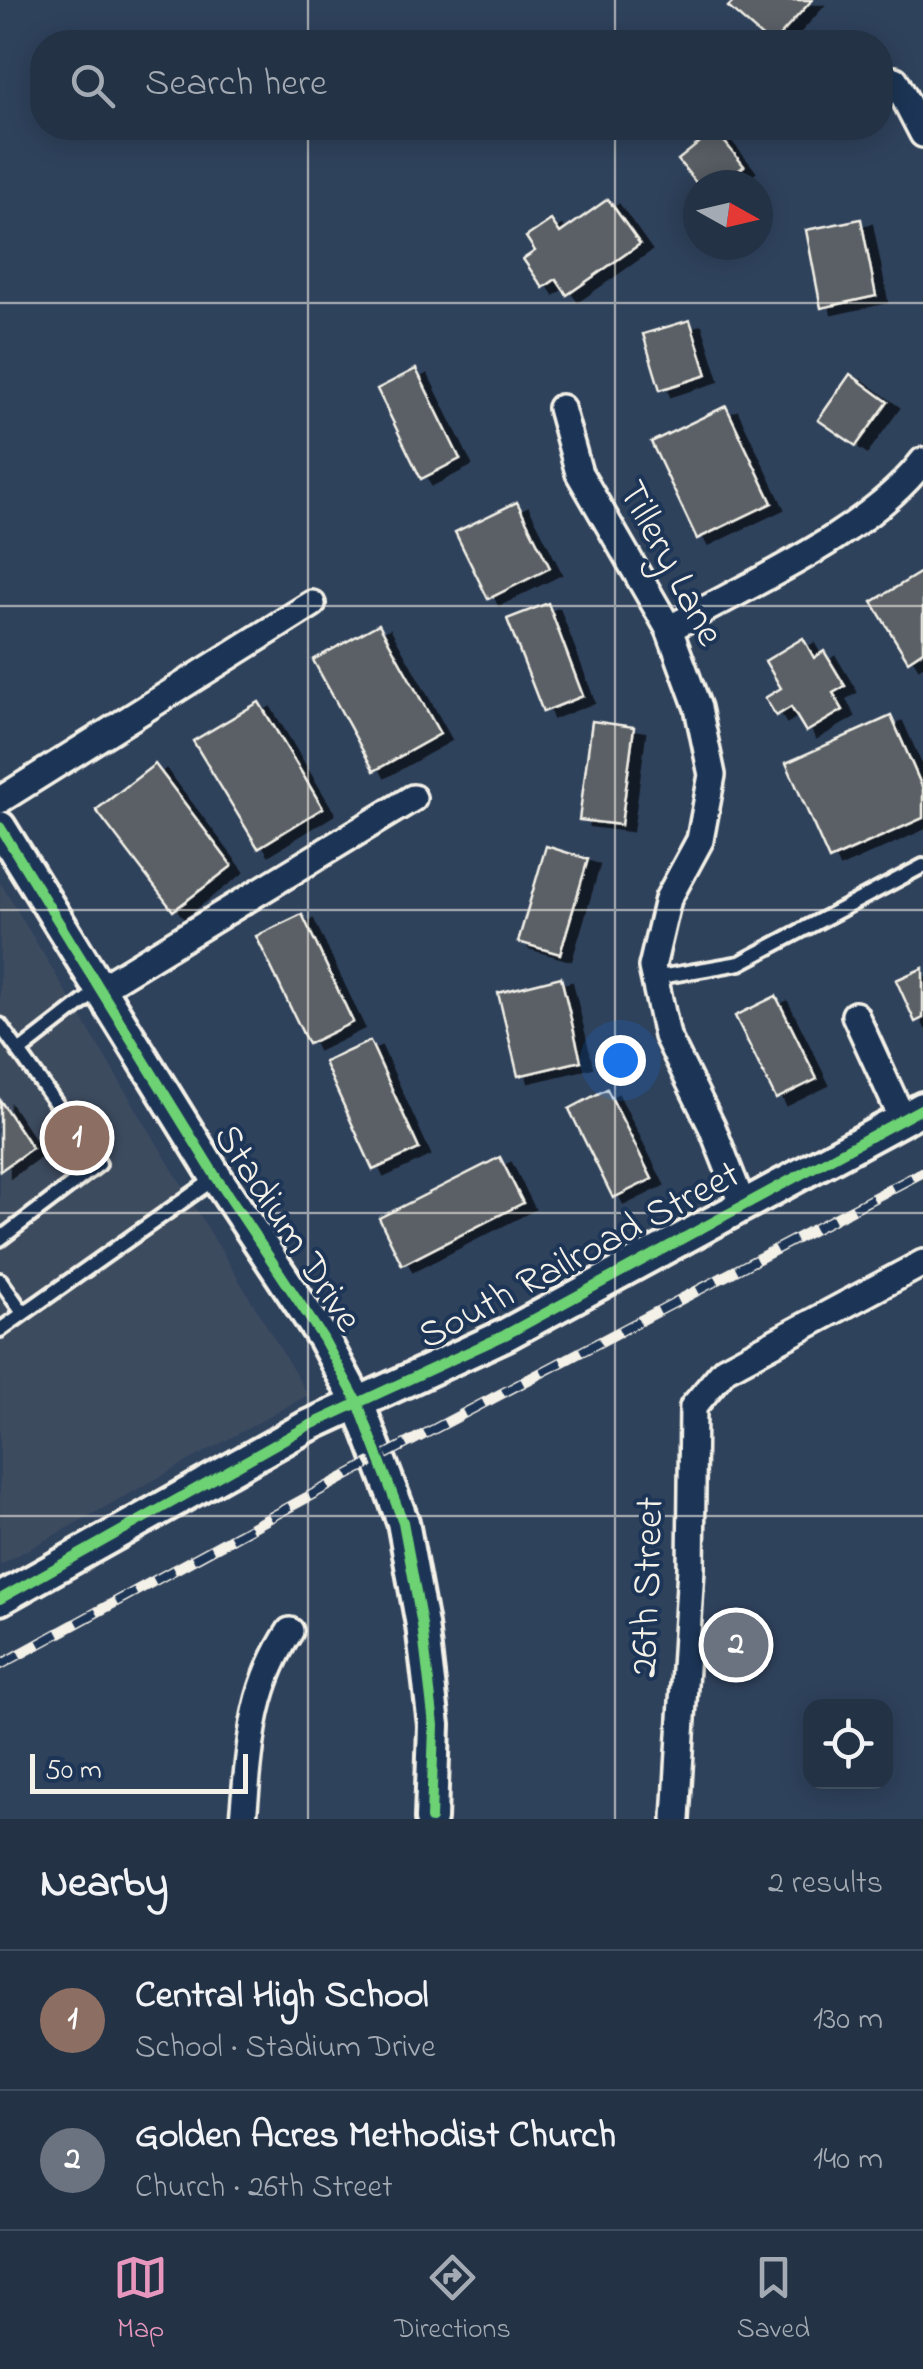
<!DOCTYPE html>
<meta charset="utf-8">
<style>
body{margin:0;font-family:"Indie Flower",sans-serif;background:#2f3e50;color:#f1f3f6}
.controls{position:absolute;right:30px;bottom:30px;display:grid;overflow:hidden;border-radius:20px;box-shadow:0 5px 25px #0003}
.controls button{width:90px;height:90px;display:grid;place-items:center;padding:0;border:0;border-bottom:2px solid #404d5e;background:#233245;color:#f1f3f6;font:50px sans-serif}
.compass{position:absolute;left:683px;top:170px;width:90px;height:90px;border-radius:50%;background:#233245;box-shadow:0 5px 25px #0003;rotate:98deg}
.scale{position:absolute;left:30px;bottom:25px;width:218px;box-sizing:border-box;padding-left:10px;border:5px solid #f4f1e8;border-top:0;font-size:28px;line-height:35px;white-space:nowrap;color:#f4f1e8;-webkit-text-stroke:8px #1d3557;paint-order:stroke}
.you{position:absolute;left:620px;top:1060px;width:35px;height:35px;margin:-25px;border:8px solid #fff;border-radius:50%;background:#1a73e8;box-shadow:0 0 0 15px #1a73e833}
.badge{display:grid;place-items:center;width:65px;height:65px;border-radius:50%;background:#e797bd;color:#fff;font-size:32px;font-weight:700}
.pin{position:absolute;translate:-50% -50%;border:5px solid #fff;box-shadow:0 2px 10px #0006}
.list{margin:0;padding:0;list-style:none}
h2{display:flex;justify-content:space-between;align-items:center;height:130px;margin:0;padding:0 40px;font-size:42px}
h2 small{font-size:32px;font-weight:400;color:#a3aab3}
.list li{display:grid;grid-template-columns:65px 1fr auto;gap:30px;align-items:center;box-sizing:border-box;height:140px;padding:0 40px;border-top:2px solid #404d5e}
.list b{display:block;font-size:38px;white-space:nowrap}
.list p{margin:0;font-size:32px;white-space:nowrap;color:#a3aab3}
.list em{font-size:32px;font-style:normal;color:#a3aab3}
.icon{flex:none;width:55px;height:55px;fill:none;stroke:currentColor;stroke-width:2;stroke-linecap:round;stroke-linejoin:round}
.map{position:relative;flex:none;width:923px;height:1819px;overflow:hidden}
.search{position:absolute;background:#233245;box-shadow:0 5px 25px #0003;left:30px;right:30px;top:30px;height:110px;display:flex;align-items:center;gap:25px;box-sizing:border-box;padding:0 35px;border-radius:40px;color:#a3aab3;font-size:38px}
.sheet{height:410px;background:#233245}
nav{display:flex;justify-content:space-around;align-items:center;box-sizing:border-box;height:140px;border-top:2px solid #404d5e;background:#233245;font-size:28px;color:#a3aab3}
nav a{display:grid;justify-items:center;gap:5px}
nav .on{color:#e797bd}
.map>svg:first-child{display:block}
.built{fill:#3c4b5f}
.building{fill:#5a6166;stroke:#f4f1e8;stroke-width:2.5;filter:url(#shadow)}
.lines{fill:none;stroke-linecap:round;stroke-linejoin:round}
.service-casing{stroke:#f4f1e8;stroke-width:20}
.minor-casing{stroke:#f4f1e8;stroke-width:32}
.tertiary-casing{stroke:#f4f1e8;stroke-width:38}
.service{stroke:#1d3557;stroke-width:12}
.minor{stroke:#1d3557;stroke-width:25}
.tertiary{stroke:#1d3557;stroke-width:30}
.rail-casing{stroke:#f4f1e8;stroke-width:11}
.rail{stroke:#1d3557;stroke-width:8;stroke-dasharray:22;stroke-linecap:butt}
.cycleway-casing{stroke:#1d3557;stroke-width:16}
.cycleway{stroke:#6cd273;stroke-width:10}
.grid{fill:none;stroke:#f4f1e8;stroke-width:2.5;stroke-opacity:0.55}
.labels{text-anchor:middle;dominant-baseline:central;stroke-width:8;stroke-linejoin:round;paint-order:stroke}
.street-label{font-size:40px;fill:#f4f1e8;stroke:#1d3557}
</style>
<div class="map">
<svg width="923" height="1819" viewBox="0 0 923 1819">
<defs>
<filter id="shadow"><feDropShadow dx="11" dy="6" stdDeviation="0" flood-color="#0009"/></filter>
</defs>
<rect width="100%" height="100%" fill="#2f425c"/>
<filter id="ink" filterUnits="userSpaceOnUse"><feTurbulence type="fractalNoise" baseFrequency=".01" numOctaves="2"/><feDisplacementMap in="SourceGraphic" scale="20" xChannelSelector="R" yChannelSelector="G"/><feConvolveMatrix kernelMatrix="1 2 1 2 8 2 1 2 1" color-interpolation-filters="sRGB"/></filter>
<g filter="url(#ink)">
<!-- built -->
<polygon class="built" points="0,882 308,1395 0,1565"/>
<!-- building -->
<g class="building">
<polygon points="735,0 812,0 774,42 768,42 728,7"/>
<polygon points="715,130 744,166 720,185 698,185 678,160"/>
<polygon points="608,199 640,244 567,295 556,279 543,288 523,259 535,251 526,237 551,220 560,233"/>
<polygon points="861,219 876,296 821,308 806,230"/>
<polygon points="690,320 707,375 660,390 643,334"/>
<polygon points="416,369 460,459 421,479 377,389"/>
<polygon points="850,374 888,402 856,446 818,420"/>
<polygon points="726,406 772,503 697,539 651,442"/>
<polygon points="517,502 550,568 488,599 455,532"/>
<polygon points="923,571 923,651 908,661 872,602"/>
<polygon points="548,603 583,696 543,712 507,619"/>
<polygon points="379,624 440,734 374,771 313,660"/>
<polygon points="803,638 814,658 824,651 845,686 833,693 843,710 806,732 791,707 776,716 765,698 781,688 765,661"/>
<polygon points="259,702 323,808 258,848 193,741"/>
<polygon points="891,716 923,789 923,818 829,860 786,763"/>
<polygon points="592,721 634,727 621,825 579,820"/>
<polygon points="155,764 232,866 173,911 96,810"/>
<polygon points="546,846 588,859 560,954 518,942"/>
<polygon points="302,914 353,1022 308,1044 256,936"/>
<polygon points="923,968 923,1018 915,1022 896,980"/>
<polygon points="561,977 581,1061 518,1076 498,993"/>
<polygon points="776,996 817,1079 776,1099 735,1016"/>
<polygon points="370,1041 419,1149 373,1170 324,1062"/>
<polygon points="607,1089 652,1179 613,1198 569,1109"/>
<polygon points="0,1100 32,1148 0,1171"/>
<polygon points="500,1157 523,1203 402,1265 379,1218"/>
</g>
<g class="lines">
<defs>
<g id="service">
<polyline points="654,978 740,963 923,866"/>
<polyline points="0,1025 99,1164 0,1239"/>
<polyline points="19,1052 100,989"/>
<polyline points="0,1280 23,1313"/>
<polyline points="0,1330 214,1179"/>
</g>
<g id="minor">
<polyline points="895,80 923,134"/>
<polyline points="561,408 579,473 669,629 698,708 712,775 700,840 668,899 652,967 667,1036 712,1127 743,1206"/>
<path d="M669,629C749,584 867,534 923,461"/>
<polyline points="0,800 312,604"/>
<polyline points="101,988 413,798"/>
<polyline points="855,1015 903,1120"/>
<path d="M243,1819C250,1750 250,1691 290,1631"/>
<polyline points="676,1819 691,1568 693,1407 725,1369 923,1263"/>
</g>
<g id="tertiary">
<polyline points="0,827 216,1177 323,1338 358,1403 403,1522 422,1625 434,1725 431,1819"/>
<polyline points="0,1599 306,1427 505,1335 923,1108"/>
</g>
</defs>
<!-- service casing -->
<use href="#service" class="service-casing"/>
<!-- minor casing -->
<use href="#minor" class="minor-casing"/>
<!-- tertiary casing -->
<use href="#tertiary" class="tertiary-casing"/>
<!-- service -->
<use href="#service" class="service"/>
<!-- minor -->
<use href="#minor" class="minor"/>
<!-- tertiary -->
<use href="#tertiary" class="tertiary"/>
<defs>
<polyline id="rail" points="0,1665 381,1457 923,1172"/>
</defs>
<!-- rail casing -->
<use href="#rail" class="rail-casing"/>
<!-- rail -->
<use href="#rail" class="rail"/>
<defs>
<g id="cycleway">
<polyline points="0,827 216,1177 323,1338 358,1403 403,1522 422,1625 434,1725 431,1819"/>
<polyline points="0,1599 306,1427 505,1335 923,1108"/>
</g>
</defs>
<!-- cycleway casing -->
<use href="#cycleway" class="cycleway-casing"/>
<!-- cycleway -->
<use href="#cycleway" class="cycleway"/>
</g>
</g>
<!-- grid -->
<path class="grid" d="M308,0V42M615,0V42M308,128V1819M615,128V1819M0,303H923M0,606H923M0,910H923M0,1213H923M0,1516H923"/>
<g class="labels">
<!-- street labels -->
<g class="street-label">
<text transform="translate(669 564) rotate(62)">Tillery Lane</text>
<text transform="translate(286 1229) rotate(57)">Stadium Drive</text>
<text transform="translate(580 1257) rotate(-28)">South Railroad Street</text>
<text transform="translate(649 1587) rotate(-88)">26th Street</text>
</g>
</g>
</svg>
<div class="controls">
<button><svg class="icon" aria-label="locate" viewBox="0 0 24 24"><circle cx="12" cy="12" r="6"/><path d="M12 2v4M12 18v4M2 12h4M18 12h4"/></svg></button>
</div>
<svg class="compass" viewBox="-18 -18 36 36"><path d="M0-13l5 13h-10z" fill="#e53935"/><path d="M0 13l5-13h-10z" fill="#a3aab3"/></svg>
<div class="scale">50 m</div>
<div class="you"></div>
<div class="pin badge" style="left:77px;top:1138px;background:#8d6e63">1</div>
<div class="pin badge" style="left:736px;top:1645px;background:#6b7280">2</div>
<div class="search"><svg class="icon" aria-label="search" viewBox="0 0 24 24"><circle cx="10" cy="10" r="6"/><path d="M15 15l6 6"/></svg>Search here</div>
</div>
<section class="sheet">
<h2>Nearby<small>2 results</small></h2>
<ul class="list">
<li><span class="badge" style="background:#8d6e63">1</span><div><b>Central High School</b><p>School · Stadium Drive</p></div><em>130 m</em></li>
<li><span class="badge" style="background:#6b7280">2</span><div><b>Golden Acres Methodist Church</b><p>Church · 26th Street</p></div><em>140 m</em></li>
</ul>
</section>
<nav>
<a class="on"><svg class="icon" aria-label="map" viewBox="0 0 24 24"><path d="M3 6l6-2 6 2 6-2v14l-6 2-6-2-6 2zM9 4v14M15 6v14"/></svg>Map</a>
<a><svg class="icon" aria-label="directions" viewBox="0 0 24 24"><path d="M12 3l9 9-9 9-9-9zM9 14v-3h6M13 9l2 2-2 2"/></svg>Directions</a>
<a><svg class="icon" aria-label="saved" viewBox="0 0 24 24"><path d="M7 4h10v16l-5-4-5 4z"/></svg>Saved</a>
</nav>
